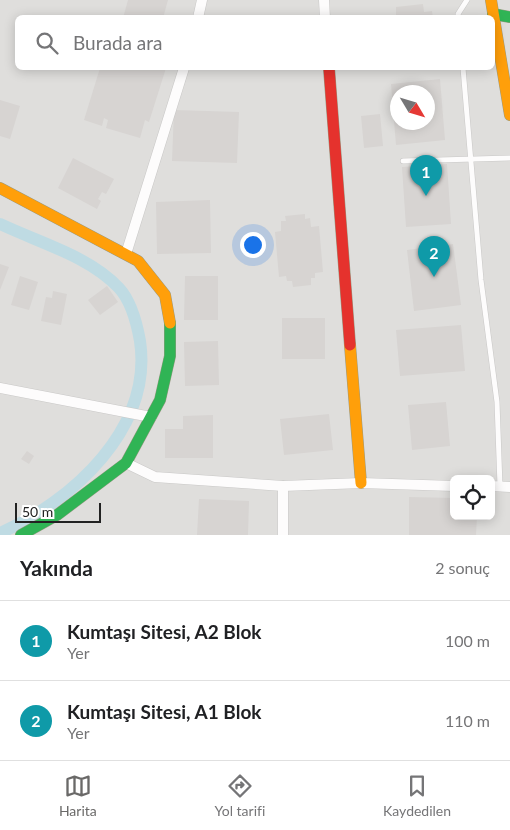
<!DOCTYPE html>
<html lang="tr">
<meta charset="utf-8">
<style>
body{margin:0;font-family:Lato,sans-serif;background:#f2f2f2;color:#202124}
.controls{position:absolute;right:15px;bottom:15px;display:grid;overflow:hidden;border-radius:8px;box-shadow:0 2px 12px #0003}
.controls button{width:45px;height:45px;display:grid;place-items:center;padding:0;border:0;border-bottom:1px solid #e0e0e0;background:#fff;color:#202124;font:25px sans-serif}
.compass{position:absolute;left:390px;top:85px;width:45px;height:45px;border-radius:50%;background:#fff;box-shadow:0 2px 12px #0003;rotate:128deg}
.scale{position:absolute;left:15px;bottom:12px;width:86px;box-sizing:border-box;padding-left:5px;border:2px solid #222;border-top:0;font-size:14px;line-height:18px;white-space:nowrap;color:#222;-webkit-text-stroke:4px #fff;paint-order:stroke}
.you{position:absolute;left:252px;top:244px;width:18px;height:18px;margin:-12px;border:4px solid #fff;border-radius:50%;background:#1a73e8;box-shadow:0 0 0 8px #1a73e833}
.badge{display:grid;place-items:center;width:32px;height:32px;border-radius:50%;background:#6a6968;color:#fff;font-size:16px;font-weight:700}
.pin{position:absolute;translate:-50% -41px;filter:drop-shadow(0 1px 2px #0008)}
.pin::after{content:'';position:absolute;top:26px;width:18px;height:15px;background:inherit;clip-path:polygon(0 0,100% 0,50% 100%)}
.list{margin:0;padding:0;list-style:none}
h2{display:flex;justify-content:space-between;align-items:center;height:65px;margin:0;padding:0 20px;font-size:21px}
h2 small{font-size:16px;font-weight:400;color:#757577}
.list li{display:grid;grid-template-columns:32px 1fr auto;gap:15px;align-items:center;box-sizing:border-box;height:80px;padding:0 20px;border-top:1px solid #e0e0e0}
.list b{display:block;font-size:19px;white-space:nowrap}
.list p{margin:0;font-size:16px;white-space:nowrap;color:#757577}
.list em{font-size:16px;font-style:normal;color:#757577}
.icon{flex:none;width:28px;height:28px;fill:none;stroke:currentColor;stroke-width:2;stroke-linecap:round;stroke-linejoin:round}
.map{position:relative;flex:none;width:510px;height:535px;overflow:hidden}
.search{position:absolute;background:#fff;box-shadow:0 2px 12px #0003;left:15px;right:15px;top:15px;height:55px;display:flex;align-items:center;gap:12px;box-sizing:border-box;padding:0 18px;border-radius:8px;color:#757577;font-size:19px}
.sheet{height:225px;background:#fff}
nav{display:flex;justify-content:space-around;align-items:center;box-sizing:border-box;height:70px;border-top:1px solid #e0e0e0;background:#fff;font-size:14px;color:#757577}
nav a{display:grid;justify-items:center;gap:2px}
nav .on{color:#6a6968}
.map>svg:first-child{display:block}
.residential{fill:#dfdedc;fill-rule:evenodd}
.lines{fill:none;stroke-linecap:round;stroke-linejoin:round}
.canal{stroke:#bfdbe3;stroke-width:12}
.building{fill:#d7d4d2;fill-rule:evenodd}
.lane-casing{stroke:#c9c8c7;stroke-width:6}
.street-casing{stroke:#c9c8c7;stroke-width:11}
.fast-casing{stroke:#999a82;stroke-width:12}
.slow-casing{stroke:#999a82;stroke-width:12}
.jam-casing{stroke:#999a82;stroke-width:12}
.lane{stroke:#fdfcfc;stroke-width:5}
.street{stroke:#fdfcfc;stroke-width:10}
.fast{stroke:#30b455;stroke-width:11}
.slow{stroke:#ff9f0a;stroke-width:11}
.jam{stroke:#e5322d;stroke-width:11}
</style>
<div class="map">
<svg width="510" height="535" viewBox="0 0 510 535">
<rect width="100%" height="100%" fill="#f0eeeb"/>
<!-- residential -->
<path class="residential" d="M0,0H510V535H0ZM18,18H492V68H18ZM398,92H428V122H398ZM454,479H491V516H454Z"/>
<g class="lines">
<!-- canal -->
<path class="canal" d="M0,224C40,243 89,256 119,288C131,301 137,324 140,341C153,428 73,501 0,533"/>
</g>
<!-- building -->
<g class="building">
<polygon points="128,0 168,0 163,18 123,18"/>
<polygon points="423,4 424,12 432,11 433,18 385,18 396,15 396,7"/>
<polygon points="100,68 166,68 149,122 145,120 140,138 106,128 108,120 104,118 102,126 84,120"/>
<path d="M440,79L445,140L396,145L391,84ZM398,92H428V122H398Z"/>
<polygon points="0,100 20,106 10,139 0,136"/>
<polygon points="174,110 239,112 237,163 172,161"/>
<polygon points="380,114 383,146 364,148 361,116"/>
<polygon points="73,158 114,179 106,194 102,192 98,199 101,201 97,209 58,188"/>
<polygon points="447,164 451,224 406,227 402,167"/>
<polygon points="210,200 211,253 157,254 156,202"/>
<polygon points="305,214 305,219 310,218 311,227 319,226 323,272 315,273 315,278 311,278 311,285 293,287 292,281 287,281 286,276 279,277 275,232 281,231 281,221 286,221 285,216"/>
<polygon points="453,244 461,305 414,311 407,250"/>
<polygon points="0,264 9,267 0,290"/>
<polygon points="20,276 38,282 29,310 11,305"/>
<polygon points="185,276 218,276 218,320 184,320"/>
<polygon points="107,286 118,302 100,315 88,300"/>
<polygon points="53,291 67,294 61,325 41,321 46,297 52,298"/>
<rect x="282" y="318" width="43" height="41"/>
<polygon points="461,325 465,371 400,376 396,330"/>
<polygon points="218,341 219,385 185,386 184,342"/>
<polygon points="446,402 450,446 412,450 408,405"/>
<polygon points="329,414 333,450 284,455 280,419"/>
<polygon points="213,415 213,458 165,458 165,429 183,429 183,416"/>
<polygon points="27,451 34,456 29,464 21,459"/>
<polygon points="409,497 454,498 454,516 477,516 476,535 409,535"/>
<polygon points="199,499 249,501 248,535 197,535"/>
</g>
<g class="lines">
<defs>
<g id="lane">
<polyline points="459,18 458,14 467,0"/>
<polyline points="463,68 481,280 497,402 500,486"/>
<polyline points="403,161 510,158"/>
</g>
<g id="street">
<polyline points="324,0 325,18"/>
<polyline points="198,18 202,0"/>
<polyline points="126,254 184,68"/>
<polyline points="0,388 151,417"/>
<polyline points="126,463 155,477 283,486 361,483 454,486"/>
<polyline points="491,486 510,487"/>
<polyline points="283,535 283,486"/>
</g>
<g id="fast">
<polyline points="493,14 510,17"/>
<polyline points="21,535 57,515 126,463 160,400 170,356 170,323"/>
</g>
<g id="slow">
<polyline points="491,0 510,115"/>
<polyline points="0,188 138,261 165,295 170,323"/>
<polyline points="350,345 361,483"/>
</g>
<polyline id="jam" points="329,68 350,345"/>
</defs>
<!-- lane casing -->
<use href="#lane" class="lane-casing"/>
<!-- street casing -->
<use href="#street" class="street-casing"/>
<!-- fast casing -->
<use href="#fast" class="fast-casing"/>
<!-- slow casing -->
<use href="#slow" class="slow-casing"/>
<!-- jam casing -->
<use href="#jam" class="jam-casing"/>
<!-- lane -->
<use href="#lane" class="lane"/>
<!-- street -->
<use href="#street" class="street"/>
<!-- fast -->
<use href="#fast" class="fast"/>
<!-- slow -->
<use href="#slow" class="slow"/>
<!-- jam -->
<use href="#jam" class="jam"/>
</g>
</svg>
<div class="controls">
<button><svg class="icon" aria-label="locate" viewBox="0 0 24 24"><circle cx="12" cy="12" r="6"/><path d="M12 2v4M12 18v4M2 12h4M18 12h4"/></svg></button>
</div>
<svg class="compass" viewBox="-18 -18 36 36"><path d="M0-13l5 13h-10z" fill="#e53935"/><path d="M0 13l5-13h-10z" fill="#757577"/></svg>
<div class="scale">50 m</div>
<div class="you"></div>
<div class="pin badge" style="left:426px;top:196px;background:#0f9aa8">1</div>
<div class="pin badge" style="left:434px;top:277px;background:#0f9aa8">2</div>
<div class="search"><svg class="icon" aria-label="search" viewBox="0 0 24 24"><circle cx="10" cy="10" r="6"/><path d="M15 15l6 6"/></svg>Burada ara</div>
</div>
<section class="sheet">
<h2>Yakında<small>2 sonuç</small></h2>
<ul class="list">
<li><span class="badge" style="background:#0f9aa8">1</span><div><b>Kumtaşı Sitesi, A2 Blok</b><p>Yer</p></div><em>100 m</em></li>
<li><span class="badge" style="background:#0f9aa8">2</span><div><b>Kumtaşı Sitesi, A1 Blok</b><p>Yer</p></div><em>110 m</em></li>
</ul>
</section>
<nav>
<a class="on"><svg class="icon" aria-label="map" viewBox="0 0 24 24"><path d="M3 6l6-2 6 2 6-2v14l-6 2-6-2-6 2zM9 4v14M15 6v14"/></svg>Harita</a>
<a><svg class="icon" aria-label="directions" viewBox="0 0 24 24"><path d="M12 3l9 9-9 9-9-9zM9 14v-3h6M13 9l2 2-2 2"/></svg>Yol tarifi</a>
<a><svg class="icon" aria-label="saved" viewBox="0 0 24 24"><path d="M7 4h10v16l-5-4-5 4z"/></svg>Kaydedilen</a>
</nav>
